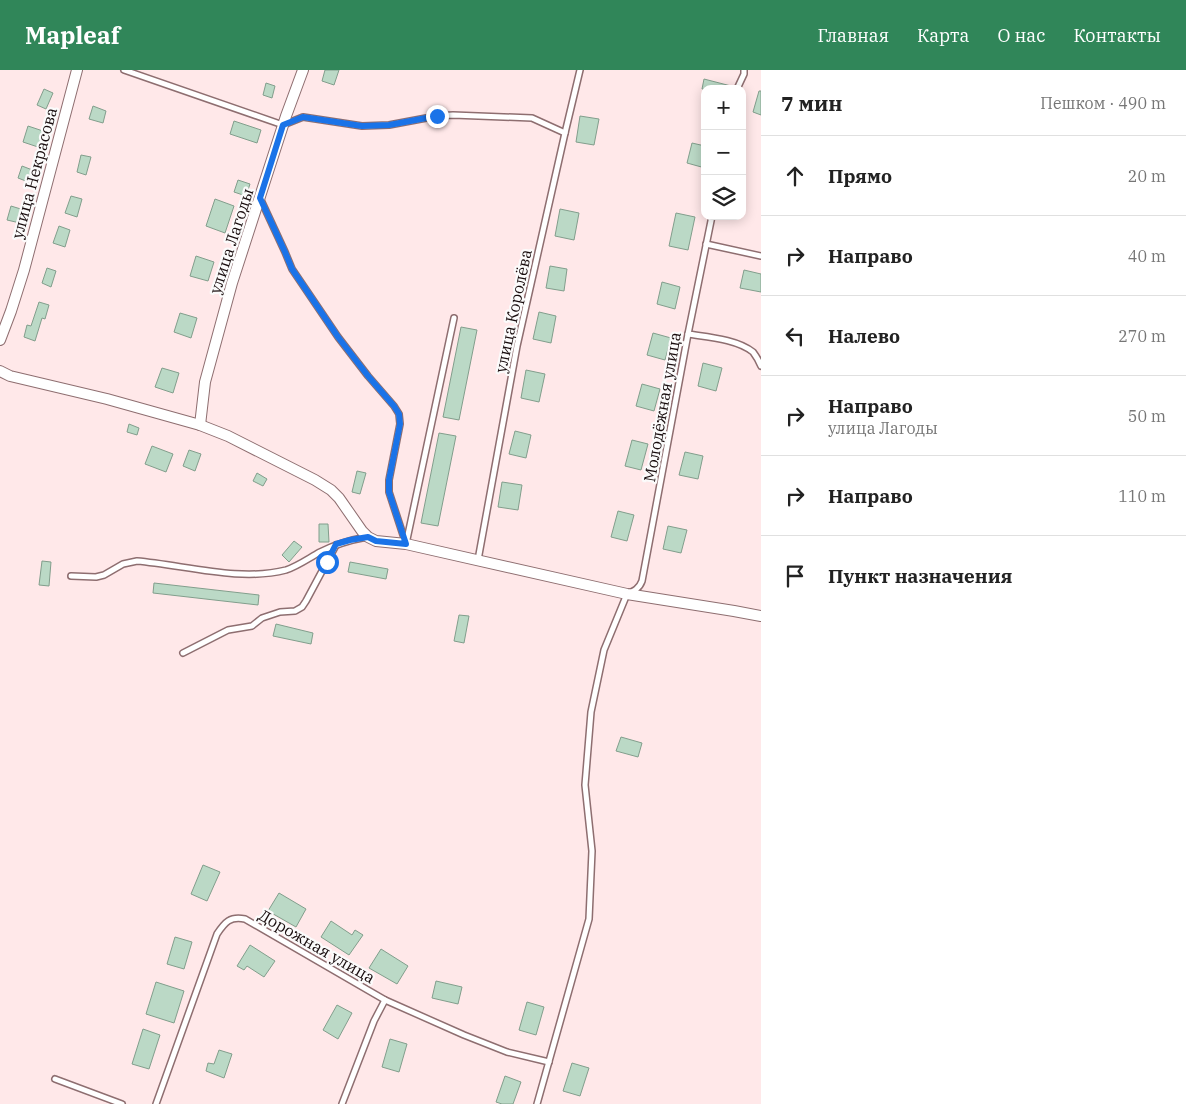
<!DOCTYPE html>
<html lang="ru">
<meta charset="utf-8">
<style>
body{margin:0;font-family:"IBM Plex Serif",serif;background:#f2f2f2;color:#222}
.controls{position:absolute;right:15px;top:15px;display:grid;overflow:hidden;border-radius:10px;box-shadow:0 2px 12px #0003}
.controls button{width:45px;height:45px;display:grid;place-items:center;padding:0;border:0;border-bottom:1px solid #e0e0e0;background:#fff;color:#222;font:25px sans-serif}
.stop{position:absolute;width:15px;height:15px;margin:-11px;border:4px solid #1a73e8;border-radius:50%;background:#fff}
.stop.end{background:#1a73e8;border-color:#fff;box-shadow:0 1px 5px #0008}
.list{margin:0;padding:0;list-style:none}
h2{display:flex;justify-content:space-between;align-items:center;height:65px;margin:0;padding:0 20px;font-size:21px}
h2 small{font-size:16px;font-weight:400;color:#767676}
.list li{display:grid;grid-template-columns:32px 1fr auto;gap:15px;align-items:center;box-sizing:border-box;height:80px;padding:0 20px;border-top:1px solid #e0e0e0}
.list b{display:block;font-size:19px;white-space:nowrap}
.list p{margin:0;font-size:16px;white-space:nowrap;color:#767676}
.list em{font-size:16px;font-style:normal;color:#767676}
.icon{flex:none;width:28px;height:28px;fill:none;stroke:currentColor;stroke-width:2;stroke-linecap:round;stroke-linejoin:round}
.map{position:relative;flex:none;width:761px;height:1034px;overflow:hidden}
header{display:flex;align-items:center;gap:30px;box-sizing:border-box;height:70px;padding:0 25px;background:#308659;color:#fff}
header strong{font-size:24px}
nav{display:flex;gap:28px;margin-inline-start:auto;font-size:18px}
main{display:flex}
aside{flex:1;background:#fff}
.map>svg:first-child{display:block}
.building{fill:#bbd9c6;stroke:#829e8c}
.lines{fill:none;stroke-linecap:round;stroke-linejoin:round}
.service-casing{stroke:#8e6e70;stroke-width:8}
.minor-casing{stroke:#8e6e70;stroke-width:12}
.service{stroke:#fff;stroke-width:5}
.minor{stroke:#fff;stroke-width:10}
.route{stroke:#1a73e8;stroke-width:6}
.labels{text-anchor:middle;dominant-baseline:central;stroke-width:4.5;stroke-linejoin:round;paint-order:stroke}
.street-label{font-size:16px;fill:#180c0d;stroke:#fbfbfb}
</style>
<header>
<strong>Mapleaf</strong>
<nav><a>Главная</a><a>Карта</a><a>О нас</a><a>Контакты</a></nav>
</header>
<main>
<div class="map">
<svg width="761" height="1034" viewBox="0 0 761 1034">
<rect width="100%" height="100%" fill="#ffe8e9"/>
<!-- building -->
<g class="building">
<polygon points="325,0 339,0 334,15 322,11"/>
<polygon points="704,9 731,16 731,19 702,19"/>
<polygon points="266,13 275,16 272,28 263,25"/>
<polygon points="44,19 53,23 46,39 37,35"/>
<polygon points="759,21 761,21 761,45 753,42"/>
<polygon points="93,36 106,41 103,53 89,49"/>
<polygon points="580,46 599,49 594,75 576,72"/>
<polygon points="234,51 261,60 257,73 230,64"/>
<polygon points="28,56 46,62 41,78 23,72"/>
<polygon points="692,73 705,76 705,98 687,93"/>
<polygon points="81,85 91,87 86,105 77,102"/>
<polygon points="22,96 35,101 31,113 18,108"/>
<polygon points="238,110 250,114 246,126 234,122"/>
<polygon points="71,126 82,129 77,147 65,143"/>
<polygon points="215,129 234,136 225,163 206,156"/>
<polygon points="11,136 24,140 20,153 7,150"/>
<polygon points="560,139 579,143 574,170 555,166"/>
<polygon points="676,143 695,147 688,180 669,176"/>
<polygon points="59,156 70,160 65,177 53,173"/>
<polygon points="196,186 214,192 208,211 190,206"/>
<polygon points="550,196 567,199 564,221 546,218"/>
<polygon points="47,198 56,201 51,217 42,213"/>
<polygon points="744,200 761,204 761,222 740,218"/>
<polygon points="662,212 680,217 675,239 657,234"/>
<polygon points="39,232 49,235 45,249 42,248 35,271 24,267 27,255 31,256"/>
<polygon points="539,242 556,246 551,273 533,269"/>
<polygon points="180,243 197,248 191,268 174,262"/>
<polygon points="461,257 477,260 459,350 443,347"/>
<polygon points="653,263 671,268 665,290 647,285"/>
<polygon points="703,293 722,298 716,321 698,316"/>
<polygon points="162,298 179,303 173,323 155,317"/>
<polygon points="526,300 545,304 539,332 521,328"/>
<polygon points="642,314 660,319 654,341 636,336"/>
<polygon points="129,354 139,358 137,365 127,362"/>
<polygon points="515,361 531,365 526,388 509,384"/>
<polygon points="439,363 456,366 438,456 421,453"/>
<polygon points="632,370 648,374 641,400 625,396"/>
<polygon points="152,376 173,384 166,402 145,394"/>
<polygon points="189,380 201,384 195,401 183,396"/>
<polygon points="685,382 703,386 698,409 679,405"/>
<polygon points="357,401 366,403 360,424 352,422"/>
<polygon points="257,403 267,409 263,416 253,411"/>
<polygon points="502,412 522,415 518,440 498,437"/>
<polygon points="618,441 634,445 627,471 611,467"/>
<polygon points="319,454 328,454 329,472 319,472"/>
<polygon points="668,456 687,460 681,483 663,479"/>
<polygon points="294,471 302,477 289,492 282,485"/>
<polygon points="42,491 51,492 49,516 39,515"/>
<polygon points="350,492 388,499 386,509 348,502"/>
<polygon points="154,513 259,525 258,535 153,523"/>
<polygon points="459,545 469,546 464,573 454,571"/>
<polygon points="276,554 313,563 311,574 273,566"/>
<polygon points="621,667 642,673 638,687 616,681"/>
<polygon points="203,795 220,802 207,831 191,824"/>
<polygon points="279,823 306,839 296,857 268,841"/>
<polygon points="331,851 352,865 355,860 363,865 349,885 321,867"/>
<polygon points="175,867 192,872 184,899 167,894"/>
<polygon points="250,875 275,891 264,907 247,896 244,900 237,896"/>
<polygon points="381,879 408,896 397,914 369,898"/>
<polygon points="436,911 462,917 458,934 432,928"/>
<polygon points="156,912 184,921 174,953 146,944"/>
<polygon points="527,932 544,937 536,965 519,960"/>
<polygon points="337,935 352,943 338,969 323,960"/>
<polygon points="143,959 160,965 149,999 132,994"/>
<polygon points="390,969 407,974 399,1002 382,997"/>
<polygon points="219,980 232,984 224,1008 206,1001 208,993 214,994"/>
<polygon points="572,993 589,998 580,1026 563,1021"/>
<polygon points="505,1006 521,1012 513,1034 502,1034 496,1032"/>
</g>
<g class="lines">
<defs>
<g id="service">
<polyline points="124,0 283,55 303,47 362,56 389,55 437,46 453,45 532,48 565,63"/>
<polyline points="737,19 744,4 744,0"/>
<polyline points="260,128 285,182 292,199 338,267 368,306 394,336 399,344 400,354 389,410 389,422 406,474"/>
<polyline points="706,174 761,186"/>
<path d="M688,264C707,267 737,269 753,282C756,286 759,291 761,296"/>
<polyline points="406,474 454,248"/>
<polyline points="478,490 517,276 565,63 580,0"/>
<path d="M71,506L96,507L104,505L123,494L137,491C184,495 240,512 286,500C298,496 309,488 320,482C336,474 350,470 367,467"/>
<polyline points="183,583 228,560 252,556 262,548 280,542 295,541 302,537 306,531 336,475"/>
<polyline points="55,1009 122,1034"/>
<path d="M156,1034L217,864C225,852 230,846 245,849L385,930L464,965L507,982L549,992"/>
<polyline points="342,1034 374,951 385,930"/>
<path d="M537,1034L589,849L592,781L585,715L591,642L604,580L627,524C634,521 639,519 642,511L688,264L712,146"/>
</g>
<g id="minor">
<polyline points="0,270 11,241 24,200 77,0"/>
<polyline points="0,301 10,306 107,329 200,355 228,366 315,410 331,420 339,428 362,461 368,467 376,471 406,474 627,524 734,541 761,546"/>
<polyline points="200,355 205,312 232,213 286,46 303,0"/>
</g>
</defs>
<!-- service casing -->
<use href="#service" class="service-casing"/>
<!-- minor casing -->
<use href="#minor" class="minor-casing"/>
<!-- service -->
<use href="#service" class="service"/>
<!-- minor -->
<use href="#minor" class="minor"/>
</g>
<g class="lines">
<!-- route -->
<polyline class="route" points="327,492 336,474 350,470 368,467 376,471 406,474 389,422 389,410 400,354 399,344 394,336 368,306 338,267 292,199 285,182 260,128 283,55 303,47 362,56 389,55 437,46"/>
</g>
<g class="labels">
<!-- street labels -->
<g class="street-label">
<text transform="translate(34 103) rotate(-75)">улица Некрасова</text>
<text transform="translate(231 171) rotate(-72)">улица Лагоды</text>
<text transform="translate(513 241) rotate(-78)">улица Королёва</text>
<text transform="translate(662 337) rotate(-80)">Молодёжная улица</text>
<text transform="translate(317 876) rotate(30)">Дорожная улица</text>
</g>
</g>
</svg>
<div class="controls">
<button>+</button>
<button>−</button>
<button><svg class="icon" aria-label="layers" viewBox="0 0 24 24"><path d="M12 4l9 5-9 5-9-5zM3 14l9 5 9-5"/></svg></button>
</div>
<div class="stop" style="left:327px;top:492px"></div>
<div class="stop end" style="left:437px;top:46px"></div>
</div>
<aside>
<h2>7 мин<small>Пешком · 490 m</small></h2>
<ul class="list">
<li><svg class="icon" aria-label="ahead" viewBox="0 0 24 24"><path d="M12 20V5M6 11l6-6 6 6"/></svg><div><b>Прямо</b></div><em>20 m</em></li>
<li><svg class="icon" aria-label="right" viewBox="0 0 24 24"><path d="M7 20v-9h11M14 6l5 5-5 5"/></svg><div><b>Направо</b></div><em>40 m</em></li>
<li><svg class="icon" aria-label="left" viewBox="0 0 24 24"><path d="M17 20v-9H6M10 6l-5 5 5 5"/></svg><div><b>Налево</b></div><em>270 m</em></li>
<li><svg class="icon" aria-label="right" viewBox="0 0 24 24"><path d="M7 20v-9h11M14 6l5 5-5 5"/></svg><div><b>Направо</b><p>улица Лагоды</p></div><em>50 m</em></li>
<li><svg class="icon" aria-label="right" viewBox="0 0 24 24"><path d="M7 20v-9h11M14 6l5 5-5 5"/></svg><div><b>Направо</b></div><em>110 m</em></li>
<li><svg class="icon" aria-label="arrive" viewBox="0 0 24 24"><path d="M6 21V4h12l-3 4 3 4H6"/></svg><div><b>Пункт назначения</b></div></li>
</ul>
</aside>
</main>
